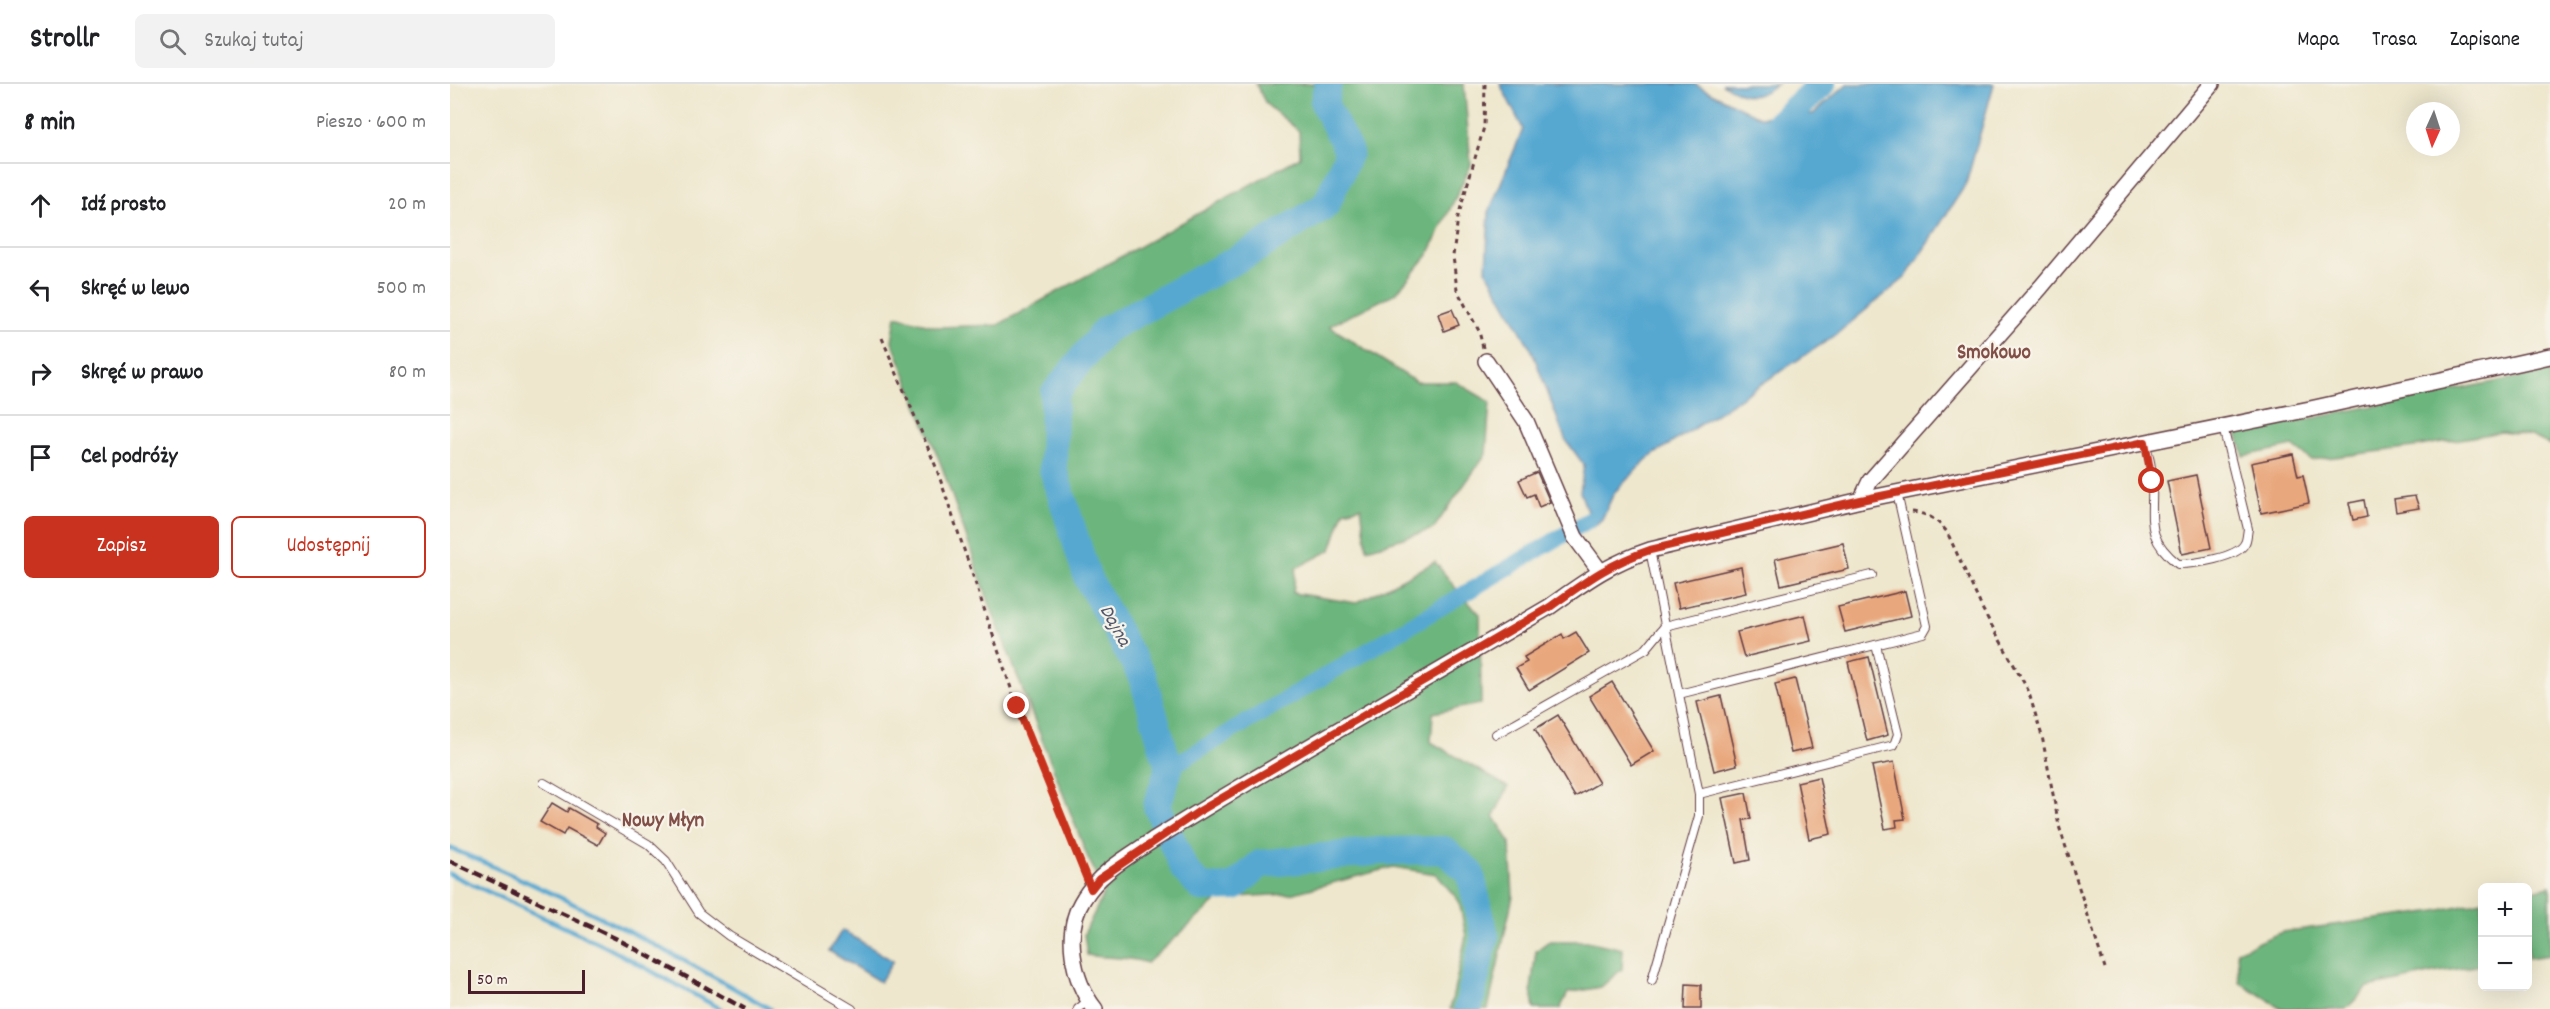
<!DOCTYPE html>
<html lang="pl">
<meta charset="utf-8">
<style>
body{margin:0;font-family:Dekko,sans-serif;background:#f2f2f2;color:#202124}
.controls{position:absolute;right:18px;bottom:18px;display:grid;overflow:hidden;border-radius:9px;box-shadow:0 6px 24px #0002}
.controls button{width:54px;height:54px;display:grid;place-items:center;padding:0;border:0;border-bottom:2px solid #e0e0e0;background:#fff;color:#202124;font:30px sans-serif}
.compass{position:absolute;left:1956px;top:18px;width:54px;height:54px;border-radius:50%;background:#fff;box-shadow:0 6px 24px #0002;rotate:183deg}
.scale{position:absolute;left:18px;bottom:15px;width:117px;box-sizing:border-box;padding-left:6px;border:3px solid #4a1f2b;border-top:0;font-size:16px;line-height:21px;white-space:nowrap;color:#4a1f2b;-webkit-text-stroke:4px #f7f3e8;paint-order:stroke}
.stop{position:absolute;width:18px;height:18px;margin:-14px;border:4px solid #c8321e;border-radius:50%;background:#fff}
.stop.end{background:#c8321e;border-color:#fff;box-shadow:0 2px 6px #0008}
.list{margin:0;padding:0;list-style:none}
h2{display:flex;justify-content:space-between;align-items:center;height:78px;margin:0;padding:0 24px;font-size:26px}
h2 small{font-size:20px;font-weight:400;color:#757577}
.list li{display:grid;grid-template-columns:39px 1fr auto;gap:18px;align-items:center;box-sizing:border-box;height:84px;padding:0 24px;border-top:2px solid #e0e0e0}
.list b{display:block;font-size:22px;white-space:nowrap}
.list em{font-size:20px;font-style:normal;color:#757577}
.actions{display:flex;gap:12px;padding:18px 24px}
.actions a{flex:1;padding:14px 0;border:2px solid #c8321e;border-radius:9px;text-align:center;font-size:21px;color:#c8321e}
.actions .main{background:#c8321e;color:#fff}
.icon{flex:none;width:33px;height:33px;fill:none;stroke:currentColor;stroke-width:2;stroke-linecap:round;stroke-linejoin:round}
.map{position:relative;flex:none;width:2100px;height:925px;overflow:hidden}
header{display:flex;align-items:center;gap:36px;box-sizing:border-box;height:84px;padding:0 30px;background:#fff;border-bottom:2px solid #e0e0e0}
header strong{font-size:28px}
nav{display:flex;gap:33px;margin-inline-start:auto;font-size:21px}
.search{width:420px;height:54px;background:#f2f2f2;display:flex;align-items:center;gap:15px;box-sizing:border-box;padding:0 21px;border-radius:9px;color:#757577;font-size:22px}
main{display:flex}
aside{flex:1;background:#fff}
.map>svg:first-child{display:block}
.forest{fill:#6cb67e;stroke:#5b6a54;stroke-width:1.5}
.water{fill:#56a8d1;stroke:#50647e;stroke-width:1.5}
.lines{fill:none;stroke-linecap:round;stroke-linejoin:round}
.stream{stroke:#56a8d1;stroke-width:4.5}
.canal{stroke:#56a8d1;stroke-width:16}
.river{stroke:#56a8d1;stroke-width:28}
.building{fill:#e9a77d}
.service-casing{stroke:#633d43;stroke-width:10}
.minor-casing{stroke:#633d43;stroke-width:18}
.path{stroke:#633d43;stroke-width:3;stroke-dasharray:4.5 4.5;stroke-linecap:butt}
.service{stroke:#fff;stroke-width:8}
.minor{stroke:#fff;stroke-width:15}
.rail{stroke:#4a1f2b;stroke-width:4.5;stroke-dasharray:9 4.5;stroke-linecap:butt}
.route{stroke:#c8321e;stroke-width:8}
.labels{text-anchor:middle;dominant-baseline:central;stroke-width:4.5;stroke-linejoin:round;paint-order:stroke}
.water-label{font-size:20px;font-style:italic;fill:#4f566d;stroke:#f7f3e8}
.quarter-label{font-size:21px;font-weight:bold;fill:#824f48;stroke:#f7f3e8}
</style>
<header>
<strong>Strollr</strong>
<div class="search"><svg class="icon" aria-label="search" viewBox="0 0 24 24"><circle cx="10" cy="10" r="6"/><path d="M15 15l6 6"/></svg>Szukaj tutaj</div>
<nav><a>Mapa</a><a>Trasa</a><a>Zapisane</a></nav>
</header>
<main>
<aside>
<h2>8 min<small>Pieszo · 600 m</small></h2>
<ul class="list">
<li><svg class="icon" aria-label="ahead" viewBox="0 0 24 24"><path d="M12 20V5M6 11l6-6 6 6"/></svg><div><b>Idź prosto</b></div><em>20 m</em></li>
<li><svg class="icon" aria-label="left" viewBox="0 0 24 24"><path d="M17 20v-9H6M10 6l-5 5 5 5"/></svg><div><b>Skręć w lewo</b></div><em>500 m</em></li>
<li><svg class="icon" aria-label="right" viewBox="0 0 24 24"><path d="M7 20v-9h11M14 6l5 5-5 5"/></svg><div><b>Skręć w prawo</b></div><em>80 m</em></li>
<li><svg class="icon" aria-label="arrive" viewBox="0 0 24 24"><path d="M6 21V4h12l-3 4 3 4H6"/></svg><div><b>Cel podróży</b></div></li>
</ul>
<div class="actions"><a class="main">Zapisz</a><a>Udostępnij</a></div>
</aside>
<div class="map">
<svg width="2100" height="925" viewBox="0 0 2100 925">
<rect width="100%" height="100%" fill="#f7f3e8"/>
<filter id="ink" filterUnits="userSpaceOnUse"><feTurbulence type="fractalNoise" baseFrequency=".0167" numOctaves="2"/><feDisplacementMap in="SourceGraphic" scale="12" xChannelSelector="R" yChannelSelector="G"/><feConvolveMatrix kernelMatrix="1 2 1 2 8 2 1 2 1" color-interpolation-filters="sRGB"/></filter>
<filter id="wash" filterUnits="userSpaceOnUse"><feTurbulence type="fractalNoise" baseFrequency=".008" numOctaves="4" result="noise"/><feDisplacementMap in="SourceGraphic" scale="24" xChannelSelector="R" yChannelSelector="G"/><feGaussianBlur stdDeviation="1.35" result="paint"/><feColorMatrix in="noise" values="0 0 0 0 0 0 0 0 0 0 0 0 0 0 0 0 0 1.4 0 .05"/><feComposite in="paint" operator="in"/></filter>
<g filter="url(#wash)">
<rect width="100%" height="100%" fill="#eee7cd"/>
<!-- forest -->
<g class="forest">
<path d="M806,0H1014L1021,81L978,171L946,209L879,242L966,298H1006L1040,318L1036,370L983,445L917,465L911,423L894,427L881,466L846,484L843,509L906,519L985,478L1012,512L1030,530L1031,620L983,629L981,658L1058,703L1044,732L1060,758L1063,812L1038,925H1000L1016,852L1009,817L986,790L943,783L840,810L770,814L697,879C677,872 658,875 637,871L634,850L655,807L638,774L541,524L492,383L442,257L446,232L488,243L548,241L850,73L849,47L816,20Z"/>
<polygon points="2100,287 2100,361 2081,352 2051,348 1964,363 1861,376 1843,362 1794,372 1787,349"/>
<polygon points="2100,802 2100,871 2078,874 2078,807"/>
<polygon points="2032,817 2032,881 1989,888 1918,903 1896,925 1833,925 1789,898 1787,867 1832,848 1986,827"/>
<polygon points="1099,857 1137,857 1173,865 1172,885 1151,903 1118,909 1110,925 1084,925 1081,905 1086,867"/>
</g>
<!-- water -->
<g class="water">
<polygon points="1050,0 1244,0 1309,33 1363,30 1397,0 1544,0 1516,100 1456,193 1383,253 1197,375 1164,409 1152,435 1143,443 1130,408 1134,381 1115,355 1082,267 1036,186 1039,128 1073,45"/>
<path d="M1272,0H1327C1303,18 1297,13 1272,0Z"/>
<polygon points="392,846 443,877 430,898 379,867"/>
</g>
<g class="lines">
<!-- stream -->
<g class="stream">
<path d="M0,764C110,810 217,865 320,925"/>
<polyline points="0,790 157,863 271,925"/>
</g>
<!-- canal -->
<polyline class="canal" points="719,684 1139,436"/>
<!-- river -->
<g class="river">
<polyline points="878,0 874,19 899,68 876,121 808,164 655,246 604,310 603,385 638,495 693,594 719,684 707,722 734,785 752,804 784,803 810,780 929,767 994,766 1020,788 1035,852 1018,925"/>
<polyline points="1307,49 1317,51 1372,0"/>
</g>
</g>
<g id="blocks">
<!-- building -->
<g class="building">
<polygon points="1002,225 1009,241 994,247 988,230"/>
<polygon points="1843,370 1848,392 1853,391 1859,419 1811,429 1801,379"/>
<polygon points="1087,388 1100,418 1089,423 1084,410 1077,413 1069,396"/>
<polygon points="1746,391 1761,464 1732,470 1717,397"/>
<polygon points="1965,412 1969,424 1946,428 1944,415"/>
<polygon points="1914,416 1917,433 1903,436 1899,419"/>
<polygon points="1393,459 1399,485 1331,501 1325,475"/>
<polygon points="1291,483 1296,509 1229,524 1223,499"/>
<polygon points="1455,507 1461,532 1395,548 1388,523"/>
<polygon points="1355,531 1361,557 1294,573 1287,548"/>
<polygon points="1126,548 1139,569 1079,606 1066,584 1077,578 1074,573 1112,550 1114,555"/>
<polygon points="1419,573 1438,651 1417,657 1398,578"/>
<polygon points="1345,595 1362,664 1341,669 1325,600"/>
<polygon points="1162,598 1204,667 1181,681 1139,612"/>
<polygon points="1271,612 1287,681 1264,687 1247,618"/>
<polygon points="1108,631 1149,699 1125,713 1085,645"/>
<polygon points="1444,678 1455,735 1446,736 1447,743 1435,745 1422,682"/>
<polygon points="1369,693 1381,750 1359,755 1347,698"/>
<polygon points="1296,709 1301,735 1293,736 1300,776 1286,779 1272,714"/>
<polygon points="102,719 117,728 119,724 147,740 146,743 155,749 148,761 117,744 113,751 90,738"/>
<polygon points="1236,900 1251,901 1251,925 1235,925"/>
</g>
</g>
</g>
<g filter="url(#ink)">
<use href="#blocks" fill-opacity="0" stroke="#633d43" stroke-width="1.5"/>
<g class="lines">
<defs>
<g id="service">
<path d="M1695,359C1699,371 1702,383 1702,396C1704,434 1693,452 1728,480C1743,480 1788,474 1795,459C1797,456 1797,449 1798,445L1773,343"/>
<polyline points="1200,466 1249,710 1249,732 1202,896"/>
<polyline points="1229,610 1473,549 1477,542 1447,409"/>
<polyline points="1046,650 1196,565 1215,542 1422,491"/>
<polyline points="94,699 198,760 216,777 249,829 279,852 402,925"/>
<polyline points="1249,710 1444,661 1448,650 1426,561"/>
<polyline points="628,925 638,917"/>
</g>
<g id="minor">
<polyline points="1036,277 1076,337 1125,453 1150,487"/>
<polyline points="1411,416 1860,325 2100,272"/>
<path d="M645,925C622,896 613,846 634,814C650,788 678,773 703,756C737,735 770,715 804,695C903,638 1001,580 1099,523C1135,498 1158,480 1200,466L1411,416L1420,397L1591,203L1762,0"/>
</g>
</defs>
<!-- service casing -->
<use href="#service" class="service-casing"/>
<!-- minor casing -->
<use href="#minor" class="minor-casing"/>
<!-- path -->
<g class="path">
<polyline points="432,254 486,383 567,622 634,791"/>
<polyline points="1033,264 1029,247 1007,206 1003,172 1008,133 1034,43 1035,0"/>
<path d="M1462,428C1478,430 1487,435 1497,448L1533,526L1578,606L1592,652L1609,742L1655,884"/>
</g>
<!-- service -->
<use href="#service" class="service"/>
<!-- minor -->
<use href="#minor" class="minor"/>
<!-- rail -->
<polyline class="rail" points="0,777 167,855 295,925"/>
</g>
</g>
<g class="lines" filter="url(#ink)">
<!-- route -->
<path class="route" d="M567,622L641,805L649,795L748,728L1100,523C1135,498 1158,480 1200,466L1411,416L1695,358L1702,397"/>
</g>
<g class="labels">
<!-- water labels -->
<g class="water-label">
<text transform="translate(664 542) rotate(61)">Dajna</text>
</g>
<!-- quarter labels -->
<g class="quarter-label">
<text x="1544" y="270">Smokowo</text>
<text x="213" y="738">Nowy Młyn</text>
</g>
</g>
</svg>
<div class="controls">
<button>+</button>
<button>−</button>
</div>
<svg class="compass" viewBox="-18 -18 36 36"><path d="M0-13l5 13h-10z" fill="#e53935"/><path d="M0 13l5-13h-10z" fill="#757577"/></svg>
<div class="scale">50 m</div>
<div class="stop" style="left:1702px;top:397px"></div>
<div class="stop end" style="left:567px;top:622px"></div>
</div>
</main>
